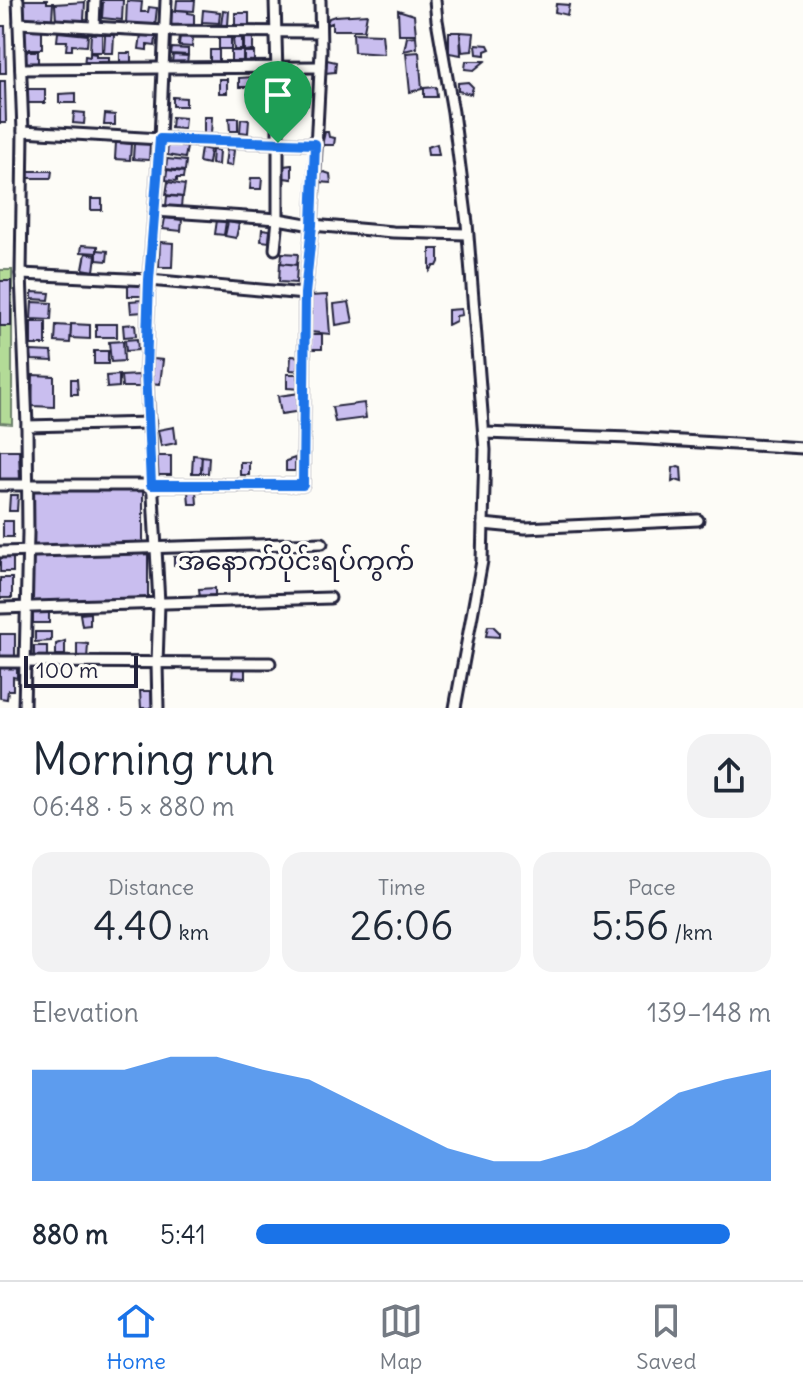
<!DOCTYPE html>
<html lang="en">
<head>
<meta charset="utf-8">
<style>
  :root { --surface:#fff; --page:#f2f2f3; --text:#1f2937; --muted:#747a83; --line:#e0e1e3; --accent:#1a73e8 }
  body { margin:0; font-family:Delius,"Noto Sans Myanmar",sans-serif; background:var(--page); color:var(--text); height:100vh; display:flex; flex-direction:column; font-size:30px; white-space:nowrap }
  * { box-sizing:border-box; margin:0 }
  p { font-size:26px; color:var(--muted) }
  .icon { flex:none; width:44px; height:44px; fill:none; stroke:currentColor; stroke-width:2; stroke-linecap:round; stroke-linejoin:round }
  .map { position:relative; height:708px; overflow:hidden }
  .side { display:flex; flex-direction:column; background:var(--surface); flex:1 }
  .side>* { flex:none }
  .scale { position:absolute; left:24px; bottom:20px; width:114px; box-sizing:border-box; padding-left:8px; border:4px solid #22223b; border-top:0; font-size:22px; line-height:28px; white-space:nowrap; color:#22223b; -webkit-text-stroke:6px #fdfcf7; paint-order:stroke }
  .pin { position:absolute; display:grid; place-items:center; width:68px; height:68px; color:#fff; margin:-82px -34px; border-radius:50% 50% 50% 0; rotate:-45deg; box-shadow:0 0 8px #0007 }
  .pin .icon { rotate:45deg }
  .round { display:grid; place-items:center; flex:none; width:84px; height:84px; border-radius:24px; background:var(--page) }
  .head { display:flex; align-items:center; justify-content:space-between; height:136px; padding:0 32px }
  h1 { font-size:44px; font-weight:600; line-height:60px }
  .figures { display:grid; grid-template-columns:repeat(3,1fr); gap:12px; height:136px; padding:8px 32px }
  .figures div { display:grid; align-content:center; border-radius:20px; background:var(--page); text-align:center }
  .figures b { font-size:40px; font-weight:600 }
  .figures small { font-size:22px; font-weight:400 }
  .figures p { font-size:22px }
  .chart { height:224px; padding:16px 32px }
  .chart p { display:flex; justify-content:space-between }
  .chart svg { width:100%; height:144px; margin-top:8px; fill:var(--accent); opacity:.7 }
  ul { padding:0 32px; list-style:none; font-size:26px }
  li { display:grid; grid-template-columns:128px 96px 1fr; align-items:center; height:60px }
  li i { height:20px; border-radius:10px; background:var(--accent) }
  .menu { display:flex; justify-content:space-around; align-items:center; height:112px; border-top:2px solid var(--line); background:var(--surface); font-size:22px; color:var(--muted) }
  .menu a { display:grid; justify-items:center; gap:4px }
  .menu .active { color:var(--accent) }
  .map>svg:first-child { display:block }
  .green { fill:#b3db97; stroke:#6a7e69; stroke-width:2 }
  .building { fill:#c9beef; stroke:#22223b; stroke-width:2 }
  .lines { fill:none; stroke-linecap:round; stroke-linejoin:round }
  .minor-casing { stroke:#22223b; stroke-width:15 }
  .minor { stroke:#fdfcf7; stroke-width:9 }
  .route-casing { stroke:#fff; stroke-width:16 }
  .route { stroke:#1a73e8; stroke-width:10 }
  .labels { text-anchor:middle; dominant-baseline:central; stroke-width:7; stroke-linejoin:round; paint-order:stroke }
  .quarter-label { font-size:26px; fill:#22223b; stroke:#fdfcf7 }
</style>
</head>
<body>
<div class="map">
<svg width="803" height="708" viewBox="0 0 803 708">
  <rect width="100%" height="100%" fill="#fdfcf7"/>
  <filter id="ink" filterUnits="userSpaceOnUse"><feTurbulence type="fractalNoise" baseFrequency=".0125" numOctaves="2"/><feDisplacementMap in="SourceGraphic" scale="16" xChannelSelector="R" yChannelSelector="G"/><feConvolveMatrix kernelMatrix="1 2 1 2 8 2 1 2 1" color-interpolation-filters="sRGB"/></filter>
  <g filter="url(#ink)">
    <polygon class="green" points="0,270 12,270 12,424 0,423"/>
    <g class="building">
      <polygon points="22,0 47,0 47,3 53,3 52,19 21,18"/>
      <polygon points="100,0 123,0 122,20 102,18 103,3 100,3"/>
      <polygon points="177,0 195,0 194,11 176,10"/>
      <polygon points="127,1 142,2 141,12 148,12 149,7 157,8 155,26 126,24"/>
      <polygon points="85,2 84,20 56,21 55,4"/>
      <polygon points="556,4 569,5 567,15 555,12"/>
      <polygon points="176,10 188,11 188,13 194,14 194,27 170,25 171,11 176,12"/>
      <polygon points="203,10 220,12 219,23 202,22"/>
      <polygon points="223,10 229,11 228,25 221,25"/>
      <polygon points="398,10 414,15 416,34 399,34"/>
      <rect x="235" y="13" width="14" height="14"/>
      <polygon points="367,14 364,30 332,30 332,23 326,25 329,18 335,16"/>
      <polygon points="0,26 5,26 6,73 0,73"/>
      <rect x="22" y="26" width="20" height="23"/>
      <polygon points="58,32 88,35 87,46 72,45 72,50 66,50 67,41 57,41"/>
      <polygon points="449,32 460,32 461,55 449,53"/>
      <polygon points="460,32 474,33 472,51 462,52"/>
      <polygon points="91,33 102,34 102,52 90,52"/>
      <polygon points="353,33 382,34 384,54 354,52"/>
      <polygon points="141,34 156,37 155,46 147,45 147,50 139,49"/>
      <polygon points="105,35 114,35 113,53 104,53"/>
      <polygon points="179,36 191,37 190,46 178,45"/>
      <polygon points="180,36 193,37 192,47 179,46"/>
      <polygon points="416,36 417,48 404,51 407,37"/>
      <polygon points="244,37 253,37 253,50 244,51"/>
      <rect x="219" y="38" width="12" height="11"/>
      <polygon points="233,38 242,38 242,50 234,50"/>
      <polygon points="476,44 488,45 490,49 485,51 485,55 477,54"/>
      <polygon points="172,48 188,49 188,55 171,54"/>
      <rect x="210" y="50" width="9" height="14"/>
      <rect x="26" y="51" width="12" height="15"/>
      <rect x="231" y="51" width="12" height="15"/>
      <rect x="244" y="52" width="10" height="14"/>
      <polygon points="419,52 422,89 410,92 406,53"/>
      <polygon points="90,53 96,54 96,57 109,57 109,66 84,66 85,56 90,57"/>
      <rect x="120" y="53" width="11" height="10"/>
      <polygon points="173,55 188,56 187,63 172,62"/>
      <polygon points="327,60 336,62 335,72 325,73"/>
      <polygon points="466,61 485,61 474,70 465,69"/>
      <polygon points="253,77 253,87 239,87 239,78"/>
      <rect x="219" y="79" width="8" height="14"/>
      <polygon points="0,81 5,81 6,123 0,123"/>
      <rect x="255" y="81" width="13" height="8"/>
      <polygon points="468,82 473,87 471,94 458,91 458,83"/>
      <polygon points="436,87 437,97 424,97 424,88"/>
      <rect x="27" y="89" width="18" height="14"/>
      <polygon points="290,89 296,90 293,103 291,102 291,107 282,107 284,102 287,101"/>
      <polygon points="302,90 309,92 308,105 297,103 297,91"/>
      <rect x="255" y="91" width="13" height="8"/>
      <polygon points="76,93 76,103 59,103 59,94"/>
      <polygon points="173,97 186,98 186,106 173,106"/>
      <polygon points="74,112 85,113 84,124 73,123"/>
      <polygon points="105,114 115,115 115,125 104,125"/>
      <polygon points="172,117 185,118 184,129 171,128"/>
      <polygon points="204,117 212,117 211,134 204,134"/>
      <polygon points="229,118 238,118 238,131 230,131"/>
      <polygon points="241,119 249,120 248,133 240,132"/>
      <polygon points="325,132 328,132 329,137 335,138 334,145 322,145"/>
      <polygon points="116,142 131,144 130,160 115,159"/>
      <polygon points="134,143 150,144 149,160 133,159"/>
      <polygon points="168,144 187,147 185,158 167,155"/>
      <polygon points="437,144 439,155 428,155 427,147"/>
      <polygon points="201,148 210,150 208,164 199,162"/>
      <polygon points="227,149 234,150 232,166 225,165"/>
      <polygon points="212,150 219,151 218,165 211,164"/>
      <polygon points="167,159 186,161 185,171 166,169"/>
      <polygon points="292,165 292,179 284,178 284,166"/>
      <polygon points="167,170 184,172 183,178 177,178 177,181 166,180"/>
      <polygon points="28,171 52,171 51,178 27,178"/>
      <polygon points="324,172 330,174 331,183 319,182 320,174"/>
      <polygon points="251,178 262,178 261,189 250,189"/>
      <polygon points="168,182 185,185 183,197 166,195"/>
      <polygon points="167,196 182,197 181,207 166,206"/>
      <rect x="91" y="199" width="11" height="11"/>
      <polygon points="165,218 182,220 181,231 163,229"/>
      <polygon points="217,220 226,222 224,235 215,234"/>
      <polygon points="228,222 239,224 236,238 225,236"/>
      <polygon points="262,229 270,230 269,242 261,241"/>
      <polygon points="160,242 173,243 172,267 159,267"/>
      <polygon points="82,245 98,246 98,253 81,252"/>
      <polygon points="430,249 439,249 439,262 437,266 434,266 430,271"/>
      <polygon points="97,250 108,251 107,261 97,260"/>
      <polygon points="86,253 96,255 94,271 83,269"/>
      <polygon points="282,253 298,254 297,265 281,264"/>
      <polygon points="280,263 297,265 296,283 279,282"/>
      <rect x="0" y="281" width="11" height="45"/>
      <rect x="128" y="283" width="14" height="13"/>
      <polygon points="32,292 50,293 49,300 32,299"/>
      <polygon points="327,295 330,334 310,332 309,296"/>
      <polygon points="142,300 143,312 131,313 130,301"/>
      <polygon points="32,302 52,303 51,320 31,319"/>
      <polygon points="349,302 353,322 336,325 334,304"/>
      <polygon points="461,309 462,315 456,316 456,321 448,325 448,310"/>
      <rect x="31" y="322" width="15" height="23"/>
      <polygon points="71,324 90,325 90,339 70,338"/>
      <rect x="96" y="324" width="21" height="13"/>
      <polygon points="135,324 136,336 124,337 123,325"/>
      <polygon points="56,325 71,326 70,343 55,342"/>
      <rect x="311" y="335" width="11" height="14"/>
      <polygon points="137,339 138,350 126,351 125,340"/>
      <polygon points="123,341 124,361 111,362 109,342"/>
      <polygon points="31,351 52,352 53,361 32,360"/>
      <rect x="94" y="351" width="14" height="13"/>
      <polygon points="291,356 303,357 302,371 290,370"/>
      <polygon points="153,359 163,360 160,384 150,383"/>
      <polygon points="287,374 303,374 303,389 287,388"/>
      <polygon points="33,375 54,376 54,407 32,406"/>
      <polygon points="119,375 119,387 107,388 106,376"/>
      <polygon points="139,375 140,387 122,387 121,376"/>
      <polygon points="71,379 77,379 78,394 71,394"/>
      <polygon points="300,393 302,411 281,414 278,396"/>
      <polygon points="364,403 366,418 335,422 332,407"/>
      <polygon points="174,427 176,443 161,446 158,430"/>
      <polygon points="0,450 19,450 20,480 0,480"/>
      <polygon points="193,455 202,456 201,473 192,473"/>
      <rect x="153" y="456" width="18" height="19"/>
      <polygon points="202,456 209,457 208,473 201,473"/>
      <polygon points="295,458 295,471 286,471 286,461"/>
      <rect x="240" y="462" width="9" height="13"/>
      <polygon points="678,466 681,467 682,482 676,480 672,482 673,468"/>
      <rect x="29" y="488" width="114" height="59"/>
      <polygon points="188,491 196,491 197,504 189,504"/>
      <polygon points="10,495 18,495 17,511 9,511"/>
      <rect x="3" y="521" width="10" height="16"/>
      <polygon points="148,551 148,601 28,603 29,554"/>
      <rect x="0" y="555" width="13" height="17"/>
      <polygon points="195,556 195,563 174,565 174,557"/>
      <rect x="0" y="578" width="12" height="20"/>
      <polygon points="215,588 215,596 200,597 199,589"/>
      <rect x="33" y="609" width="16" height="14"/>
      <polygon points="90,613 90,625 82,626 80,614"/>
      <polygon points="488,626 493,626 499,632 499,637 486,636"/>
      <polygon points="35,632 51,632 51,641 35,642"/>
      <rect x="0" y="634" width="15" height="25"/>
      <polygon points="65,641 65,655 56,655 56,644"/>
      <polygon points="77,643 88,644 87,659 77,658"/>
      <rect x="34" y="646" width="13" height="10"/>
      <polygon points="0,665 17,666 17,678 13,677 13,690 8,690 7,699 0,698"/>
      <polygon points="233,668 245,668 245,678 232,677"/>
      <polygon points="140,691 151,691 152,708 141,708"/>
    </g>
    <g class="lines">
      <defs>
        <g id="minor">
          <polyline points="18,0 23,131 21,274 27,426 28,533 24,708"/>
          <polyline points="275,0 278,111 278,219 275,249"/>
          <polyline points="435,0 437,20 453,112 467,223 485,450 482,561 455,708"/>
          <polyline points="19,23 165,31 320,32"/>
          <polyline points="94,27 95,0"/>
          <polyline points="21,69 320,67"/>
          <polyline points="23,131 160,139 315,144"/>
          <polyline points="155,211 278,219 312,225 393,232 467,234"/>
          <polyline points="21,274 149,280 305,294"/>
          <polyline points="27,426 150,423"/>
          <polyline points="484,433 630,438 803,448"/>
          <polyline points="0,485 303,485 305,294 312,225 321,51 320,0"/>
          <polyline points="483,524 525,528 698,520"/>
          <polyline points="0,552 322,543"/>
          <polyline points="0,608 330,598"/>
          <polyline points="0,662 270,663"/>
          <polyline points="158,708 157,664 159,603 146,369 149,280 160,139 166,0"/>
        </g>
      </defs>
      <use href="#minor" class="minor-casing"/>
      <use href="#minor" class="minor"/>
    </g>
  </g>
  <g class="lines" filter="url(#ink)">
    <defs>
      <polygon id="route" points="160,139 315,144 312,225 305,294 303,485 151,485 146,369 149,280"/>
    </defs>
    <use href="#route" class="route-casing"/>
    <use href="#route" class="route"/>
  </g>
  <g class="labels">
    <g class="quarter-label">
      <text x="296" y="560">အနောက်ပိုင်းရပ်ကွက်</text>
    </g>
  </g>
</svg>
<div class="scale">100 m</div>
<div class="pin" style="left:278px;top:143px;background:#1e9e55"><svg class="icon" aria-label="arrive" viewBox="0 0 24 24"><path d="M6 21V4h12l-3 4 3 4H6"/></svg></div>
</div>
<section class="side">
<div class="head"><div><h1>Morning run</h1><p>06:48 · 5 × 880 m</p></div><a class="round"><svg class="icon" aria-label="share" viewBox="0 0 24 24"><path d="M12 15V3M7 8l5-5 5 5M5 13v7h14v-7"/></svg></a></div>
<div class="figures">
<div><p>Distance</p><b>4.40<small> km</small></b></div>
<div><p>Time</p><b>26:06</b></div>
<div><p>Pace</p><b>5:56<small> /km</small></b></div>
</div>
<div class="chart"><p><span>Elevation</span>139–148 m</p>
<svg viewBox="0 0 160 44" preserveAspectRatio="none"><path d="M0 44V10L10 10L20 10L30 6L40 6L50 10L60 13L70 20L80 27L90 34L100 38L110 38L120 34L130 27L140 17L150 13L160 10V44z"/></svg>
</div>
<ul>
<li><b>880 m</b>5:41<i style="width:92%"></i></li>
</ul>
</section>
<nav class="menu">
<a class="active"><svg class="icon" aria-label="home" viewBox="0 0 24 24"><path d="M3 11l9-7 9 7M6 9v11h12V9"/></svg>Home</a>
<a><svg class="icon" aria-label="map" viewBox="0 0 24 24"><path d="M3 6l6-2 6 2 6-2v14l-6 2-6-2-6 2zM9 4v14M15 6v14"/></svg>Map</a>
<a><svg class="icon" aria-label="saved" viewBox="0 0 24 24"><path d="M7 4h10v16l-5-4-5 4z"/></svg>Saved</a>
</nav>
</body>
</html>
